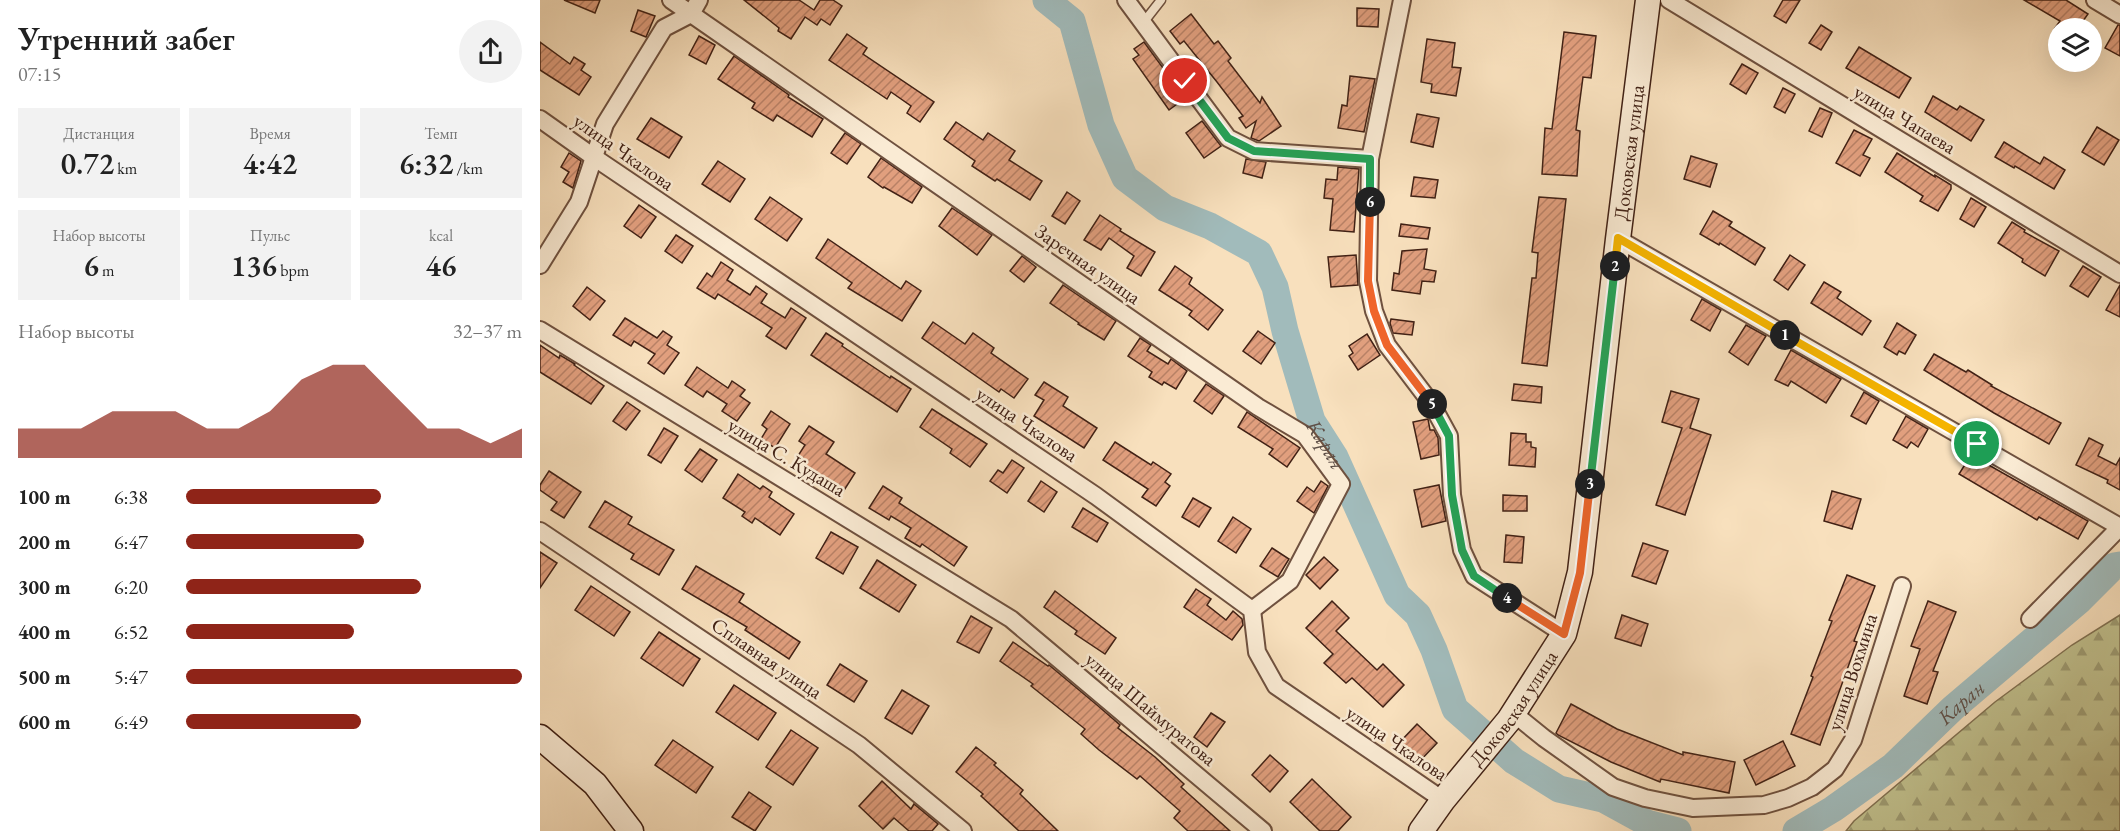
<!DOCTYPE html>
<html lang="ru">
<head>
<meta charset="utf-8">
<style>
  :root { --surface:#fff; --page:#f2f2f2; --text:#222; --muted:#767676; --accent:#8f2418 }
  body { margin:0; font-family:"EB Garamond",serif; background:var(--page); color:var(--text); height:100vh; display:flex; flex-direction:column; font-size:22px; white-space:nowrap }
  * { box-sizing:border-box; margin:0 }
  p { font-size:20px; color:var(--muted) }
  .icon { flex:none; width:33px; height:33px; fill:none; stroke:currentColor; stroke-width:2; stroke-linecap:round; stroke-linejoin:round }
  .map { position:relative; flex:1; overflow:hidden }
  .panel { display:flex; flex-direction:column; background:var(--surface); width:540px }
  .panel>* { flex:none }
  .tools { position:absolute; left:1508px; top:18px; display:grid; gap:12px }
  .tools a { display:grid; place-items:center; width:54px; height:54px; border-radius:50%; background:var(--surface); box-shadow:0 6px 24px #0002; font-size:30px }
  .pin { position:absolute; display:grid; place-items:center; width:51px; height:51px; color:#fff; margin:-26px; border:3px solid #fff; border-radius:50%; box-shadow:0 2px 6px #0007 }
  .km { position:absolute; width:30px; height:30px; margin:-15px; border-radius:50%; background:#222; color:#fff; font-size:16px; line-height:30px; text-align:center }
  .round { display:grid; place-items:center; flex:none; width:63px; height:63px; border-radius:32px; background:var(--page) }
  .headline { display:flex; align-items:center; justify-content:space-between; height:102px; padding:0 18px }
  h1 { font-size:33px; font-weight:600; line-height:45px }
  .metrics { display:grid; grid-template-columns:repeat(3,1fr); gap:9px; height:102px; padding:6px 18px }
  .metrics div { display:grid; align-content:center; border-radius:0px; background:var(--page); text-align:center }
  .metrics b { font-size:30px; font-weight:600 }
  .metrics small { font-size:16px; font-weight:400 }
  .metrics p { font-size:16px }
  .chart { height:168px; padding:12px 18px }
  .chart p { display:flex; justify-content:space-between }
  .chart svg { width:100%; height:108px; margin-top:6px; fill:var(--accent); opacity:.7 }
  ul { padding:0 18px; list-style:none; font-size:20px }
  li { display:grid; grid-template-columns:96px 72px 1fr; align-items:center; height:45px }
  li i { height:15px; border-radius:8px; background:var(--accent) }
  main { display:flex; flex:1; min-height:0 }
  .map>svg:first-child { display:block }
  .forest { fill:url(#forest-firs); stroke:#817152; stroke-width:1.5 }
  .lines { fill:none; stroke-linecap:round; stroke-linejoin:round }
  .river { stroke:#a1bbbb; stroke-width:27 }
  .building { fill:url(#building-hatch); stroke:#412115; stroke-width:1.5 }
  .lane-casing { stroke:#6f513f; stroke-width:11 }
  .street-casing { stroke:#6f513f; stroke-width:20 }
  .secondary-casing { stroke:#412115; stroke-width:27 }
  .lane { stroke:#faebd4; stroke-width:8 }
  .street { stroke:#faebd4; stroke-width:16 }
  .secondary { stroke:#faebd4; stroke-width:24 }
  .split-1-casing { stroke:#fff; stroke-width:12 }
  .split-2-casing { stroke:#fff; stroke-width:12 }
  .split-3-casing { stroke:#fff; stroke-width:12 }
  .split-4-casing { stroke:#fff; stroke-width:12 }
  .split-5-casing { stroke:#fff; stroke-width:12 }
  .split-6-casing { stroke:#fff; stroke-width:12 }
  .split-7-casing { stroke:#fff; stroke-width:12 }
  .split-1 { stroke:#f5b400; stroke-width:8 }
  .split-2 { stroke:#f5b400; stroke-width:8 }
  .split-3 { stroke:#22a559; stroke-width:8 }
  .split-4 { stroke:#f0652b; stroke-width:8 }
  .split-5 { stroke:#22a559; stroke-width:8 }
  .split-6 { stroke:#f0652b; stroke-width:8 }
  .split-7 { stroke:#22a559; stroke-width:8 }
  .labels { text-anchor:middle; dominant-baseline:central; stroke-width:5; stroke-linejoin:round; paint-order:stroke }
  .street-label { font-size:20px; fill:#412115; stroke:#faebd4 }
  .water-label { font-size:21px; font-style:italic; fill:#5e4f47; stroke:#faebd4 }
</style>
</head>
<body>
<main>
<section class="panel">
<div class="headline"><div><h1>Утренний забег</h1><p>07:15</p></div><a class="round"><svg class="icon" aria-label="share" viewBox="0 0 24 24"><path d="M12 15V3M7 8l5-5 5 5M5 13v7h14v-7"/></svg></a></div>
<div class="metrics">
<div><p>Дистанция</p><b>0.72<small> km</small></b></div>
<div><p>Время</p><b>4:42</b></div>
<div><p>Темп</p><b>6:32<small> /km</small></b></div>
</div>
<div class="metrics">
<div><p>Набор высоты</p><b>6<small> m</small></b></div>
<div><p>Пульс</p><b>136<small> bpm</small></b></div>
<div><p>kcal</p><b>46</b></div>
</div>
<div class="chart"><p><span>Набор высоты</span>32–37 m</p>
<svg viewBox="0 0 160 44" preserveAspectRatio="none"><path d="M0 44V32L10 32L20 32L30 25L40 25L50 25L60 32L70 32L80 25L90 12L100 6L110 6L120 19L130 32L140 32L150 38L160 32V44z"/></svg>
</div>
<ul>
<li><b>100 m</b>6:38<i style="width:58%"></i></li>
<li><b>200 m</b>6:47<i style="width:53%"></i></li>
<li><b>300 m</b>6:20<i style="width:70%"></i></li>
<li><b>400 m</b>6:52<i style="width:50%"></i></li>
<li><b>500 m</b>5:47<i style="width:100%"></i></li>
<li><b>600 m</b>6:49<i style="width:52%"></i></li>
</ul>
</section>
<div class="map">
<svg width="1580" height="831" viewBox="0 0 1580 831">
  <defs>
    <pattern id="forest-firs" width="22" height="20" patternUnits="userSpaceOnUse" patternTransform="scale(1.5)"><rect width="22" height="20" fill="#c1c18e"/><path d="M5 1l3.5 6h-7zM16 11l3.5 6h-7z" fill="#9e9c73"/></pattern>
    <pattern id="building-hatch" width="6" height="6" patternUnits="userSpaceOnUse" patternTransform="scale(1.5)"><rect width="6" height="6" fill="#e19f7e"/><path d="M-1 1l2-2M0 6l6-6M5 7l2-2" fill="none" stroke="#b88166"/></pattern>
  </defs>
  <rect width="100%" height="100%" fill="#f8e0bd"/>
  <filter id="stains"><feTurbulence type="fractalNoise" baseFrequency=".00333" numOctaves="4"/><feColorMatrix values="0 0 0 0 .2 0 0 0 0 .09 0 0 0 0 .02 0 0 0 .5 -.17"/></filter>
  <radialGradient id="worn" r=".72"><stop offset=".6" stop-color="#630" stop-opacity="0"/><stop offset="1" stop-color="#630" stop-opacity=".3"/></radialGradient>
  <polygon class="forest" points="1580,615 1580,831 1306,831 1314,821 1455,702 1532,645"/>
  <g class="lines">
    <g class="river">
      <path id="s1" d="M506 0 532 21 561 125 585 178 625 208 670 226 719 253 735 287 745 331 772 421 795 457 857 595 878 615 894 650 915 709 974 761 1019 789 1063 799 1107 823 1138 831"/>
      <path id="s2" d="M1256 831 1293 809 1353 766 1413 708 1539 601 1574 566 1580 565"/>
    </g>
  </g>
  <g class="building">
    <polygon points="24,0 60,0 55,13"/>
    <polygon points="204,0 259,0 274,10 280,0 293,0 302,6 290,25 281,19 277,25 265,17 251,39 238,31 239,28"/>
    <polygon points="1243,0 1260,0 1246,23 1234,16"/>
    <polygon points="1484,0 1526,0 1548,14 1538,28 1515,28 1520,21"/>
    <polygon points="817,8 839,9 838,27 817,26"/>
    <polygon points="98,10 115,16 106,37 91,31"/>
    <polygon points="651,14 674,44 678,41 691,58 688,61 720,103 722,97 741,126 719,141 711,138 716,121 706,128 699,118 703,116 677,82 644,41 640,44 630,31"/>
    <polygon points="1281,25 1292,32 1281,50 1269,43"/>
    <polygon points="1578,25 1580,25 1580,56 1565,48"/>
    <polygon points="1024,32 1056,36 1051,78 1043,77 1036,130 1040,131 1037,176 1002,174 1005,128 1012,129"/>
    <polygon points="307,34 327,48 323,54 394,102 380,122 367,113 371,106 351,92 347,99 289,60"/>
    <polygon points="159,36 175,45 166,64 149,55"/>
    <polygon points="887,39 915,43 912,67 921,68 916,96 891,92 892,84 881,82"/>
    <polygon points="0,42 30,64 34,57 45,64 41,70 51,77 39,95 0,70"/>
    <polygon points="604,42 645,98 629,110 593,59 599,55 594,49"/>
    <polygon points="1319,47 1371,78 1359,98 1306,68"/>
    <polygon points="194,56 249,95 248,97 283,119 272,137 237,115 233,121 212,108 215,103 178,79"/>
    <polygon points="1202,64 1218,73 1206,94 1190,84"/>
    <polygon points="810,76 835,79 824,132 798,128 802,105 807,106"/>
    <polygon points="1243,88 1255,94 1245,113 1234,107"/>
    <polygon points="1393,96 1417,110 1420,106 1444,120 1431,141 1385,112"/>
    <polygon points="1280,108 1292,113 1282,137 1269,131"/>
    <polygon points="877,114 899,118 893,147 871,142"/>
    <polygon points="111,118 142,137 129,158 97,139"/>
    <polygon points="662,121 681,146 664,158 646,133"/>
    <polygon points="416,122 443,140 448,133 475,151 469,160 502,181 490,200 457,179 455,181 432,166 435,161 404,139"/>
    <polygon points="1557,127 1579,140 1564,165 1542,152"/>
    <polygon points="1314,130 1332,139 1323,155 1330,158 1320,176 1296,163"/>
    <polygon points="305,133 321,144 307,164 291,153"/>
    <polygon points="1464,142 1500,164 1504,157 1525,170 1514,189 1475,166 1474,168 1455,157"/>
    <polygon points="29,153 41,161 33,188 23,182 29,172 21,167"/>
    <polygon points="1357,153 1395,177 1395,175 1411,185 1411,189 1398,211 1380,201 1383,196 1345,172"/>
    <polygon points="1151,156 1177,164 1170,187 1144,179"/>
    <polygon points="341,158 382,187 372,203 344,187 343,188 328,177"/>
    <polygon points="706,159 726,162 722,178 703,173"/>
    <polygon points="178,161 205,179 190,202 162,184"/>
    <polygon points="798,167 819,169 814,232 790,230 793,199 784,198 786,179 797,180"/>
    <polygon points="874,177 898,180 895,198 871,196"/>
    <polygon points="527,192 540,201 525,224 512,216"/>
    <polygon points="230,197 262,219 247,241 215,219"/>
    <polygon points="999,197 1026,199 1007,366 982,363 992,278 996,278 998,253 992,252"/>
    <polygon points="1431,198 1446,207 1434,227 1420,219"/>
    <polygon points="99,205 116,217 101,238 84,226"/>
    <polygon points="412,208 452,235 437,255 399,226"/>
    <polygon points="1173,211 1192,222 1189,226 1225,248 1215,265 1180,243 1179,245 1160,234"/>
    <polygon points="560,215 581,229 580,231 615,252 601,276 587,268 594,256 569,238 561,250 544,240"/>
    <polygon points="1472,222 1485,230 1484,232 1519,251 1505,276 1482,262 1483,259 1458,243"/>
    <polygon points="861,224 890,228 888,239 859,236"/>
    <polygon points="136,235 153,246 142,263 125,251"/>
    <polygon points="288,239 361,289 366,281 381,291 362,321 308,288 312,283 276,258"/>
    <polygon points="887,249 884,269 896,271 894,282 882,281 880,294 852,290 854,273 859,274 862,251"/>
    <polygon points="816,255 818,285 791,287 788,257"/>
    <polygon points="1250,255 1265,265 1248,290 1234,280"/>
    <polygon points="482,256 496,267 484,282 470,271"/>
    <polygon points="181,262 193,270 187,280 210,295 216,286 227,294 221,303 245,318 251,308 266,318 246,349 226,336 232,328 178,294 175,299 157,288 167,273 172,277"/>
    <polygon points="635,266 652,278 649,284 683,310 668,330 649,315 652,311 619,290"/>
    <polygon points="1543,266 1561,277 1548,297 1530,286"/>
    <polygon points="1284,282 1301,292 1297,298 1331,321 1322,335 1271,303"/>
    <polygon points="523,285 576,321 564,340 538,324 539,323 510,303"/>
    <polygon points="1580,285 1580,317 1566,310"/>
    <polygon points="47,287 65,301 50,320 33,306"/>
    <polygon points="1162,299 1181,310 1170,331 1151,320"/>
    <polygon points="85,318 117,338 123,331 132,337 127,345 139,353 124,374 108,363 115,354 94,341 91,346 73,335"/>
    <polygon points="851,319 874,322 872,335 853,333 850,323"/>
    <polygon points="393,322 425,344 433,333 454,348 451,353 488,379 474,398 461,389 459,392 382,338"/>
    <polygon points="1357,323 1376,335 1365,354 1359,351 1357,355 1344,347"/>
    <polygon points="1206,325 1226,336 1208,365 1189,352"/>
    <polygon points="718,331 735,343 721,364 703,351"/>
    <polygon points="286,333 303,344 302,346 350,378 351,376 371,389 357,412 271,355"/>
    <polygon points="827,334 840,355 818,370 809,356 813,353 809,346"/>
    <polygon points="600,338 611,345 607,351 628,364 631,359 647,371 636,389 624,382 622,385 609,377 612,372 588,356"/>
    <polygon points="0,345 19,358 20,355 35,364 34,365 64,386 51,404 0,372"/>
    <polygon points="1251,350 1301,379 1286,403 1251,381 1248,386 1235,380"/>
    <polygon points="1394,354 1426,372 1428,370 1452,385 1451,386 1521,423 1509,444 1454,413 1384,370"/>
    <polygon points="157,367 188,388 192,381 205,390 200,396 210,403 197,421 182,411 187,404 167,391 163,397 145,385"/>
    <polygon points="504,382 528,397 523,406 557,428 544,448 494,416 504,400 495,395"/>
    <polygon points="666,384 684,396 672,414 654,401"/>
    <polygon points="974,384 1002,387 1001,403 972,400"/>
    <polygon points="1131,391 1159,399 1150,428 1171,435 1145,515 1116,505 1142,428 1122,422"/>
    <polygon points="1324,392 1339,401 1326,424 1311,416"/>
    <polygon points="87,402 100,411 86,430 73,421"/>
    <polygon points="392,409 447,444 430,467 410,453 412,449 380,427"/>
    <polygon points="231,411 250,424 235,448 221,439 227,429 222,425"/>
    <polygon points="707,412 760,448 747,467 729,454 733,449 698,427"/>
    <polygon points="1366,416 1388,429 1378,447 1371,442 1367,448 1353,440"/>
    <polygon points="888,419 890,430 894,430 898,438 899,455 881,459 873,422"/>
    <polygon points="269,426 294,442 286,454 315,473 303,492 256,459 265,445 259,441"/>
    <polygon points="124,428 138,436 121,463 108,455"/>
    <polygon points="971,433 986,434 986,442 991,442 991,447 996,448 995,467 969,465"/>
    <polygon points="1549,438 1563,445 1558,456 1576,465 1580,458 1580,490 1567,483 1568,480 1536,465"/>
    <polygon points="575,442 611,465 613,462 631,474 625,482 630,486 616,506 602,497 608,489 563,460"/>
    <polygon points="160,449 177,460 162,482 145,470"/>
    <polygon points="1431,455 1548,521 1538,539 1499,517 1497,520 1419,474"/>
    <polygon points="472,460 484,468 467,493 450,481 458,470 463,473"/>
    <polygon points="9,471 41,492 24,518 11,510 17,502 0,490 0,485"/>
    <polygon points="198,474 220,489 223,486 232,492 229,497 254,514 240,535 215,518 212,523 202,516 205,512 183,498"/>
    <polygon points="501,481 517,492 504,512 488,501"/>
    <polygon points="781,481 788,486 774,513 757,501 767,487 774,492"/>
    <polygon points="899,485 906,521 882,527 874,490"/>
    <polygon points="343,486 362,498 359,503 427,547 414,566 382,544 380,547 365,538 371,528 351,516 349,520 329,508"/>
    <polygon points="1292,491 1321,499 1312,529 1284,521"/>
    <polygon points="963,495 987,496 987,511 963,511"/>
    <polygon points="653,498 671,508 659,527 642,517"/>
    <polygon points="65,501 92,517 88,524 134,550 119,575 91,559 94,554 49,527"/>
    <polygon points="543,508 568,523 557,542 532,527"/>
    <polygon points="693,517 711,529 696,553 678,541"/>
    <polygon points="291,532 318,547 303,574 276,558"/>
    <polygon points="966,535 984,537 982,563 964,562"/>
    <polygon points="1103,543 1128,551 1116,584 1092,576"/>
    <polygon points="732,548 749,559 738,577 720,566"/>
    <polygon points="0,552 17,563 0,588"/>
    <polygon points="784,557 798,570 780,589 766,575"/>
    <polygon points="337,560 376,585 359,612 320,588"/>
    <polygon points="156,566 204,594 199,602 260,642 249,659 205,630 207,627 142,589"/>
    <polygon points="1307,575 1335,586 1314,641 1317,642 1280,745 1251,734 1273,677 1271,676 1292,621 1289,620"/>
    <polygon points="51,586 90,612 74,636 35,610"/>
    <polygon points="656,589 671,599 667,605 686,620 693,611 702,619 703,625 692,640 644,607"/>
    <polygon points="515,591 576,638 565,654 535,634 537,631 504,607"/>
    <polygon points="792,601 809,618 796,631 837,670 843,664 864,685 843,707 812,678 806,683 784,663 793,654 766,628"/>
    <polygon points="1388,601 1416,612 1393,671 1398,672 1387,704 1364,696 1380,649 1371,646"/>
    <polygon points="1082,615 1108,624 1101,646 1075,638"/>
    <polygon points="431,616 452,628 439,653 417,642"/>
    <polygon points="119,632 160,659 143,686 101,658"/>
    <polygon points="473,642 508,666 509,665 557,705 580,725 578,728 615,757 644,784 641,787 690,831 648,831 634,818 640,811 600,776 597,779 559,750 541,734 545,729 491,686 493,684 460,661"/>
    <polygon points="300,664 327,681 314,702 287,685"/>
    <polygon points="194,685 236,713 218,740 176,712"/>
    <polygon points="362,690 389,706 372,734 345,718"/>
    <polygon points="1031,704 1077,729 1143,755 1143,752 1195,762 1189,793 1121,779 1120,782 1071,762 1018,735 1016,733"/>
    <polygon points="671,713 685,722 667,747 654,737"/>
    <polygon points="877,724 897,743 878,763 858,744"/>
    <polygon points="251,730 278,748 253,785 226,767"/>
    <polygon points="133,740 173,767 156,793 115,765"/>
    <polygon points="1243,741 1255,766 1216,785 1204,760"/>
    <polygon points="436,747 456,763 454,765 483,790 480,794 518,831 479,831 441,796 443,794 416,772"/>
    <polygon points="730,755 748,771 730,792 712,775"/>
    <polygon points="772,779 811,817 798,831 780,831 750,802"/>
    <polygon points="342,781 371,809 374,804 398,824 392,831 369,831 354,818 343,829 319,806"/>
    <polygon points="209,792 231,807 215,831 192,817"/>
  </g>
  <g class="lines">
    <defs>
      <polyline id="lane" points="603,23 621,0"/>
      <g id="street">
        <polyline points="131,0 718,407 765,435 801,484 750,581 712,610"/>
        <polyline points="586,0 688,138 714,151 830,159"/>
        <polyline points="862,0 830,159 828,281 834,311 847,345 891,403 909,436 912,495 922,550 934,576 1024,634"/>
        <polyline points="1129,0 1580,274"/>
        <polyline points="1555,0 1580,15"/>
        <polyline points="0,119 55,158 556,496 712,610 717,652 736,686 903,800"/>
        <polyline points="1078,239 1580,527"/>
        <polyline points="0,265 39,202 65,124 124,28 151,14 159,0"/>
        <polyline points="0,330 471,619 723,831"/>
        <polyline points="0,531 319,745 423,831"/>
        <polyline points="1490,619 1580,527"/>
        <polyline points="973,713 1004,738 1073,787 1105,798 1153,808 1224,805 1248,798 1272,787 1295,769 1313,740 1362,586"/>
      </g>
      <g id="secondary">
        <polyline points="0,737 55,784 91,831"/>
        <path id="s3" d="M881 831 903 800 969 720 1024 634 1040 572 1078 239 1108 0"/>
      </g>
    </defs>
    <use href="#lane" class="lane-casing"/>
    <use href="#street" class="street-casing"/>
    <use href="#secondary" class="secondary-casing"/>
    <use href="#lane" class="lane"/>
    <use href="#street" class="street"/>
    <use href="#secondary" class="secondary"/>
  </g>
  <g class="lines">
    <defs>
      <polyline id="split-1" points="1245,335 1437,444"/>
      <polyline id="split-2" points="1075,266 1078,238 1245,335"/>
      <polyline id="split-3" points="1050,484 1075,266"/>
      <polyline id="split-4" points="967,598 1024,634 1040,573 1050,484"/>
      <polyline id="split-5" points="892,404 909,436 912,495 922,550 934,576 967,598"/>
      <polyline id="split-6" points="830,202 828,281 834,311 847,345 892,404"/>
      <polyline id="split-7" points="645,81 688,138 714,151 830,159 830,202"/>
    </defs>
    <use href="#split-1" class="split-1-casing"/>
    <use href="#split-2" class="split-2-casing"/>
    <use href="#split-3" class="split-3-casing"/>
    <use href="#split-4" class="split-4-casing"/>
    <use href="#split-5" class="split-5-casing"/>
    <use href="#split-6" class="split-6-casing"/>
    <use href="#split-7" class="split-7-casing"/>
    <use href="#split-1" class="split-1"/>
    <use href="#split-2" class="split-2"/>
    <use href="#split-3" class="split-3"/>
    <use href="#split-4" class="split-4"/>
    <use href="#split-5" class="split-5"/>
    <use href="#split-6" class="split-6"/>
    <use href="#split-7" class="split-7"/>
  </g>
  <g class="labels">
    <g class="street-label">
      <text transform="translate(1365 119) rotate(31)">улица Чапаева</text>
      <text transform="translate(84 152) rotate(35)">улица Чкалова</text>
      <text stroke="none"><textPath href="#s3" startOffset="730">Доковская улица</textPath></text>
      <text transform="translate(548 264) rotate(35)">Заречная улица</text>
      <text transform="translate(487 424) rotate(34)">улица Чкалова</text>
      <text transform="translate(247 457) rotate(31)">улица С. Кудаша</text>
      <text transform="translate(227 658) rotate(34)">Сплавная улица</text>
      <text transform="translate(1312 672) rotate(-72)">улица Вохмина</text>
      <text stroke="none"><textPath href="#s3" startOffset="154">Доковская улица</textPath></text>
      <text transform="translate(611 709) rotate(40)">улица Шаймуратова</text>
      <text transform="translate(857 743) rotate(34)">улица Чкалова</text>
    </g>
    <g class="water-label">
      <text stroke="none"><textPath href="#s1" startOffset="558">Каран</textPath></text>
      <text stroke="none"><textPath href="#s2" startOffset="210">Каран</textPath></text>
    </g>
  </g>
  <rect width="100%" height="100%" filter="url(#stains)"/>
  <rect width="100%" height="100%" fill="url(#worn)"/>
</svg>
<div class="tools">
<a><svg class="icon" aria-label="layers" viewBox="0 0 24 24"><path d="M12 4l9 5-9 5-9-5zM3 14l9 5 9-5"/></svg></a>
</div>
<div class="pin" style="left:1437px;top:444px;background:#1e9e55"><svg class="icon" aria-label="arrive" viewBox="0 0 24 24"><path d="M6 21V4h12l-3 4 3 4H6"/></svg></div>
<div class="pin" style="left:645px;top:81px;background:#d93025"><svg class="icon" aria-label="check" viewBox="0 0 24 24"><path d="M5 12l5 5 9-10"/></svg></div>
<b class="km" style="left:1245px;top:335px">1</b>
<b class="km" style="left:1075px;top:266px">2</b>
<b class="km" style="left:1050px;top:484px">3</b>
<b class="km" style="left:967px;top:598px">4</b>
<b class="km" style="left:892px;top:404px">5</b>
<b class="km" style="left:830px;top:202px">6</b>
</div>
</main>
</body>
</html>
